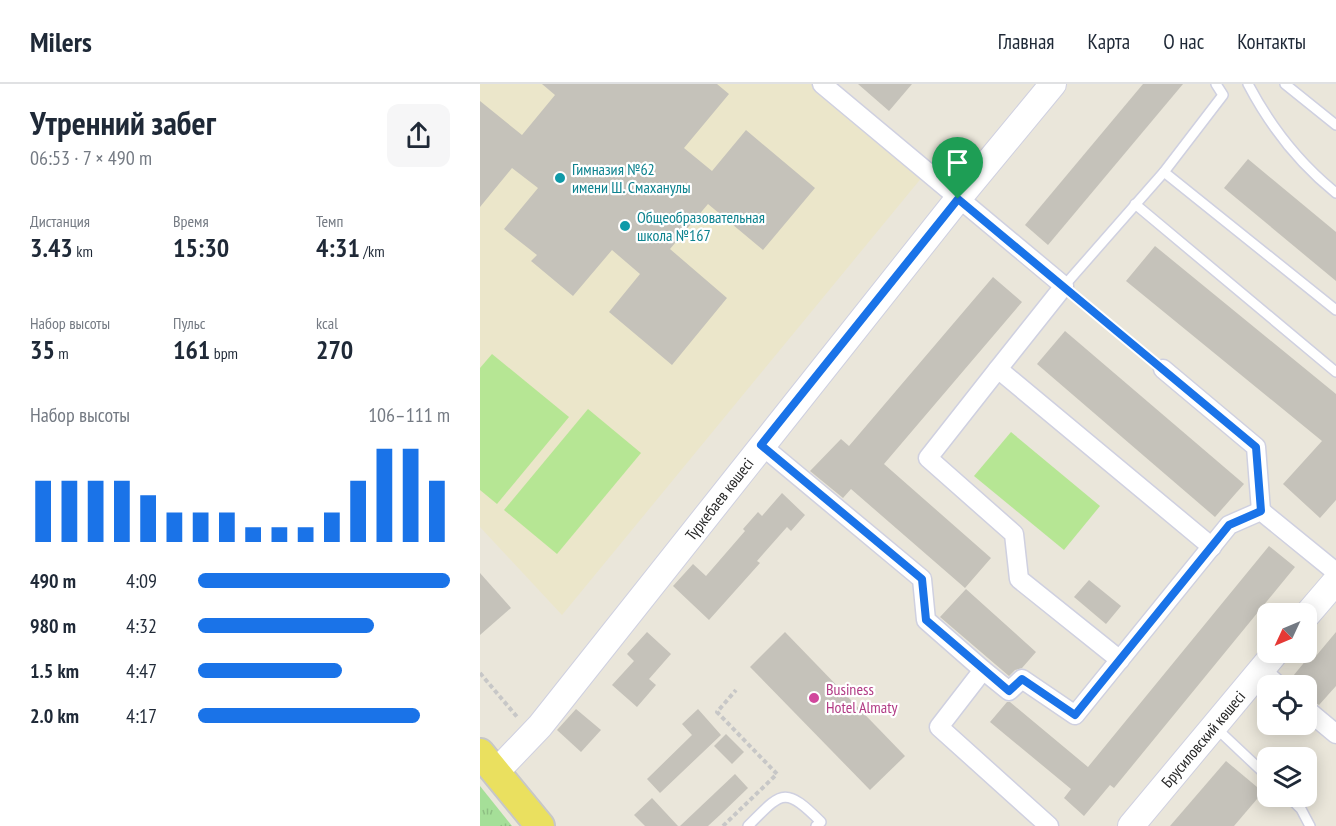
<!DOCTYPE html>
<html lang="ru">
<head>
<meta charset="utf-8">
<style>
  :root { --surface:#fff; --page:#f6f6f7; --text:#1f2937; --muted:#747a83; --line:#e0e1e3; --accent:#1a73e8 }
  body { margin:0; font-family:"PT Sans Narrow",sans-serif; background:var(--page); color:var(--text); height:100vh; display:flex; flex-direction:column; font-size:22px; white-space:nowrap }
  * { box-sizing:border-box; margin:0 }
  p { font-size:20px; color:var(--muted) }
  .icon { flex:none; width:33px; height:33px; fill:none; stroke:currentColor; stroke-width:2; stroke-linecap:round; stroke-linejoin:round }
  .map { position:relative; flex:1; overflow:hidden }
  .panel { display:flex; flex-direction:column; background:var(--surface); width:480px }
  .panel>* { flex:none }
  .needle { width:39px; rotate:226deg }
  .fabs { position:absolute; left:777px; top:519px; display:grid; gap:12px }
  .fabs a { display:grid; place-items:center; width:60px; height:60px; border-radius:12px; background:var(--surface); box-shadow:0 3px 15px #0003; font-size:30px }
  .pin { position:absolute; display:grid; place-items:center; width:51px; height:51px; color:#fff; margin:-62px -26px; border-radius:50% 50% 50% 0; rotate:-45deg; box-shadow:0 0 6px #0007 }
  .pin .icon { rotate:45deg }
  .round { display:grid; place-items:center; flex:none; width:63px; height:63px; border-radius:12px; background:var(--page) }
  .summary { display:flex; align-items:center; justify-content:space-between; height:102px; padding:0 30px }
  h1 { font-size:33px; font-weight:800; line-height:45px }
  .stats { display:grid; grid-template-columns:repeat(3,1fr); gap:9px; height:102px; padding:6px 30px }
  .stats div { display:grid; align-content:center }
  .stats b { font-size:26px; font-weight:800 }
  .stats small { font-size:16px; font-weight:400 }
  .stats p { font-size:16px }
  .chart { height:168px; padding:12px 30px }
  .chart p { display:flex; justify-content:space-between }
  .chart svg { width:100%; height:108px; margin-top:6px; stroke:var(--accent); stroke-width:6 }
  ul { padding:0 30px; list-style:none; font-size:20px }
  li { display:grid; grid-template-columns:96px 72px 1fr; align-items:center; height:45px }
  li i { height:15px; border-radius:8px; background:var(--accent) }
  header { display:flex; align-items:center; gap:36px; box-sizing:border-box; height:84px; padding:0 30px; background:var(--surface); border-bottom:2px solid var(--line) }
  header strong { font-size:28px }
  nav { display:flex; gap:33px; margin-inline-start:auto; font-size:21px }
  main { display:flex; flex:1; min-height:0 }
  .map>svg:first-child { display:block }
  .education { fill:#ebe6ca }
  .grass { fill:url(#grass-tufts) }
  .pitch { fill:#b6e694 }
  .building { fill:#c5c2ba }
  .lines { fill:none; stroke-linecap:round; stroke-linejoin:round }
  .lane-casing { stroke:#cfd0e0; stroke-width:12 }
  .street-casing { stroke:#cfd0e0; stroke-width:21 }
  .secondary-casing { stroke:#cfd0e0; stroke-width:28 }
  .primary-casing { stroke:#c7c7c7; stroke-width:32 }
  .path { stroke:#c7c7c7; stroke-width:4; stroke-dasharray:4.5 3; stroke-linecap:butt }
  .lane { stroke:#fff; stroke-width:9 }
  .street { stroke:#fff; stroke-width:18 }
  .secondary { stroke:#fff; stroke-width:26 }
  .primary { stroke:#eae05f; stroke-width:28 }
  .route-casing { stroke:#fff; stroke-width:12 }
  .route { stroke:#1a73e8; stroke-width:8 }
  .culture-dot { fill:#0f9aa8; stroke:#fff; stroke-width:2 }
  .hotel-dot { fill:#d1479c; stroke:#fff; stroke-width:2 }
  .labels { text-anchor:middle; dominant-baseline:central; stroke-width:4.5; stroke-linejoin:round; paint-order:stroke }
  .culture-label { font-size:16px; fill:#0d838f; stroke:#fff; text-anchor:start }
  .street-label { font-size:16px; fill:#282828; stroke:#fff }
  .hotel-label { font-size:16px; fill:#b23c85; stroke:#fff; text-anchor:start }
</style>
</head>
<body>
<header>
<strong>Milers</strong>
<nav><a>Главная</a><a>Карта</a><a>О нас</a><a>Контакты</a></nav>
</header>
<main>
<section class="panel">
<div class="summary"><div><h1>Утренний забег</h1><p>06:53 · 7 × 490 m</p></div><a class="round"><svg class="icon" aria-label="share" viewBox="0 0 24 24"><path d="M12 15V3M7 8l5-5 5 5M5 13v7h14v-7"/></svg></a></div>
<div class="stats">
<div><p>Дистанция</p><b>3.43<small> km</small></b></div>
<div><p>Время</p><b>15:30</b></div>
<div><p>Темп</p><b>4:31<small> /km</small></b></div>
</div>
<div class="stats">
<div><p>Набор высоты</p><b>35<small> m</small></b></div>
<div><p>Пульс</p><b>161<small> bpm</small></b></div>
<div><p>kcal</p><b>270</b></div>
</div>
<div class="chart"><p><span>Набор высоты</span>106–111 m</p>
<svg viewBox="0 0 160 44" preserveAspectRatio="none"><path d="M5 44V19M15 44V19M25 44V19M35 44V19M45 44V25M55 44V32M65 44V32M75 44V32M85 44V38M95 44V38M105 44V38M115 44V32M125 44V19M135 44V6M145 44V6M155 44V19"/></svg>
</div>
<ul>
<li><b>490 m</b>4:09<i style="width:100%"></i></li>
<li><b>980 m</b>4:32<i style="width:70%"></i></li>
<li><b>1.5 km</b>4:47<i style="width:57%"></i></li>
<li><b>2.0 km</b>4:17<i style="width:88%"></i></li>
</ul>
</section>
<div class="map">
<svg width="856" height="742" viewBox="0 0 856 742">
  <defs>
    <pattern id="grass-tufts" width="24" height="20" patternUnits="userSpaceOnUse" patternTransform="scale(1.5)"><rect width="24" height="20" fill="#a5df98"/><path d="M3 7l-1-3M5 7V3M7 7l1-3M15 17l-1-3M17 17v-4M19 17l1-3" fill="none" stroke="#8ebf83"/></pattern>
  </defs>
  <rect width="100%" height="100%" fill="#eae6da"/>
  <polygon class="education" points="0,0 332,0 443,92 82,531 0,443"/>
  <polygon class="grass" points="0,702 32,742 0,742"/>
  <g class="pitch">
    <polygon points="12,270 89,333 17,420 0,406 0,284"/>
    <polygon points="108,325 161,369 77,470 24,426"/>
    <polygon points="531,348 620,422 584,466 494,392"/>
  </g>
  <g class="building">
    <polygon points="62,0 237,0 249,10 204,64 232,87 266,46 335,104 283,166 228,120 190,165 247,214 192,281 129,228 160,190 132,166 93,212 51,177 57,171 24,145 58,104 32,84 0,123 0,17 42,51 75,11"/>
    <polygon points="378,0 432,0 409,27"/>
    <polygon points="663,0 703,0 568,161 545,141"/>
    <polygon points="768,75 856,148 856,197 744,104"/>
    <polygon points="675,162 856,310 856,416 840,434 803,400 842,357 646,197"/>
    <polygon points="513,193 542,218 404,380 511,474 485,504 371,405 363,414 330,387 361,355 369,362"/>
    <polygon points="585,247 764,400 735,433 557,280"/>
    <polygon points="302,409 325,431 311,447 307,443 277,477 280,479 229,536 193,502 213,480 226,492 265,447 263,445 278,428 282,432"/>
    <polygon points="789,462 815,483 634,704 630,701 604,732 584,714 591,705 510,638 527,618 530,618 608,683"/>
    <polygon points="0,489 31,524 0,551"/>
    <polygon points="609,496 641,522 626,540 594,513"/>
    <polygon points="486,505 556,568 542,584 535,586 529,592 460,533"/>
    <polygon points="167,548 191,570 169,595 176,601 157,623 132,601 154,577 147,570"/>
    <polygon points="305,548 425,672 390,706 270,583"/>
    <polygon points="856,548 856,602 839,621 826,613 826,602 810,602 809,597 827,575 831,578"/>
    <polygon points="96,625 121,646 101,668 77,646"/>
    <polygon points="218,625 241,651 180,709 167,695 212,651 202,640"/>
    <polygon points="246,650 264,668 252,680 234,662"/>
    <polygon points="746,677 783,708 754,742 690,742"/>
    <polygon points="255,690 268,704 241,730 228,742 200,742"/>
    <polygon points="172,714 198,742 165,742 154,731"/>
  </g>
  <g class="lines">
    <defs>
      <g id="lane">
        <path d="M768 0C790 42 820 80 856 109"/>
        <polyline points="805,0 856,41"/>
        <polyline points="684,88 856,226"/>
        <polyline points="655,120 856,288"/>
        <polyline points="584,202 684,88 743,11 736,0"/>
        <polyline points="736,644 788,693"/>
        <polyline points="808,712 821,725 830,742"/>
        <path d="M268 742C302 708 304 701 341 738L336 742"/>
      </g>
      <g id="street">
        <polyline points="342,0 584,202 518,285"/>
        <polyline points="683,285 776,363 781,427"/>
        <polyline points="281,361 442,495 446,536 503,586 459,643 569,742"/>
        <polyline points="640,576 539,495 534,450 448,374 518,285 732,463"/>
        <polyline points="503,586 529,607 542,595 595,631 749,441 781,427 856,488"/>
        <polyline points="781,586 799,602"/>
        <polyline points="826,625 856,650"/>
      </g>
      <g id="secondary">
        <polyline points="826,532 856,497"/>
        <polyline points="16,688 60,642 478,115 573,0"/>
        <polyline points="651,742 796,568"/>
      </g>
      <polyline id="primary" points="0,669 60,742"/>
    </defs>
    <use href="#lane" class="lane-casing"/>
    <use href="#street" class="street-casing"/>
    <use href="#secondary" class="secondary-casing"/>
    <use href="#primary" class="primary-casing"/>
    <g class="path">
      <polyline points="598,214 670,275"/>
      <polyline points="0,589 38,634"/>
      <polyline points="243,742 297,690 237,628 256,606"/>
    </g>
    <use href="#lane" class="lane"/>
    <use href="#street" class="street"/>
    <use href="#secondary" class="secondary"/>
    <use href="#primary" class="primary"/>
  </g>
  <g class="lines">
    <defs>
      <polygon id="route" points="478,115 776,363 781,427 749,441 595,631 542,595 529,607 446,536 442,495 281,361"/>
    </defs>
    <use href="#route" class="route-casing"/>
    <use href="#route" class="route"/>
  </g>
  <g class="culture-dot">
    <circle cx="80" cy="94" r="6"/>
    <circle cx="145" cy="142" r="6"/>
  </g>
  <circle class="hotel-dot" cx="334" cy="614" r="6"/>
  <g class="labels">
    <g class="culture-label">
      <text x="92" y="85">Гимназия №62<tspan x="92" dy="18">имени Ш. Смаханулы</tspan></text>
      <text x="157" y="133">Общеобразовательная<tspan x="157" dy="18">школа №167</tspan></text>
    </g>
    <g class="street-label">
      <text transform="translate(239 415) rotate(-52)">Түркебаев көшесі</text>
      <text transform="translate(723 655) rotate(-50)">Брусиловский көшесі</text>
    </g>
    <g class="hotel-label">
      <text x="346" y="605">Business<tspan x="346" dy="18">Hotel Almaty</tspan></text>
    </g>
  </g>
</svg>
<div class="fabs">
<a><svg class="needle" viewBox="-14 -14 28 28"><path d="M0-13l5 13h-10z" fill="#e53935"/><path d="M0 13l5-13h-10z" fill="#747a83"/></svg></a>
<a><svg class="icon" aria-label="locate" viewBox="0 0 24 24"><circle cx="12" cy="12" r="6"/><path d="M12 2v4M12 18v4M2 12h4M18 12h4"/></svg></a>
<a><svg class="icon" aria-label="layers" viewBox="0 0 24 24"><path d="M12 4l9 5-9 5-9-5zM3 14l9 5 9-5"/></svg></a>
</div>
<div class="pin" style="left:478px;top:115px;background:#1e9e55"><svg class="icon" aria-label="arrive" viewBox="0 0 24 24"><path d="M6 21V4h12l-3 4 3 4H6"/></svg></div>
</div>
</main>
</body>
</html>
